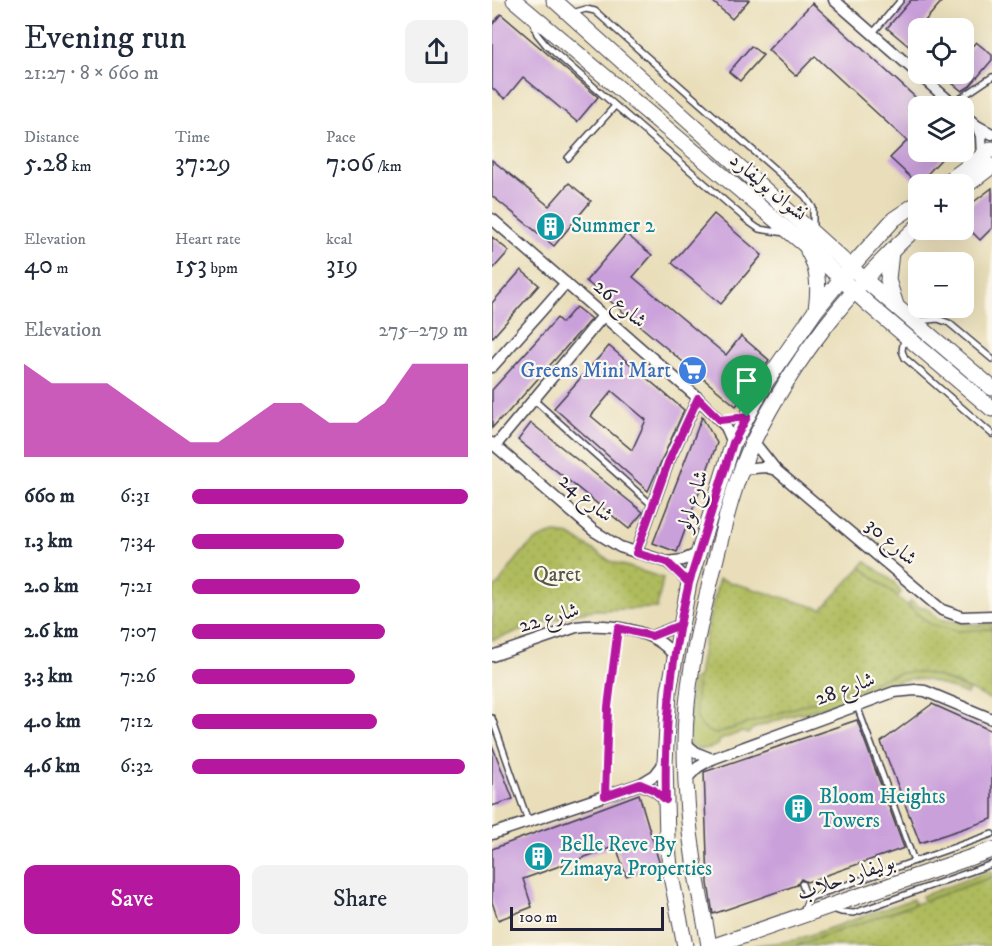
<!DOCTYPE html>
<html lang="en">
<head>
<meta charset="utf-8">
<style>
  :root { --surface:#fff; --page:#f2f2f3; --text:#1f2937; --muted:#747a83; --accent:#b5179e }
  body { margin:0; font-family:"IM FELL DW Pica",Amiri,serif; background:var(--page); color:var(--text); height:100vh; display:flex; flex-direction:column; font-size:22px; white-space:nowrap }
  * { box-sizing:border-box; margin:0 }
  p { font-size:20px; color:var(--muted) }
  .icon { flex:none; width:33px; height:33px; fill:none; stroke:currentColor; stroke-width:2; stroke-linecap:round; stroke-linejoin:round }
  .map { position:relative; flex:1; overflow:hidden }
  .side { display:flex; flex-direction:column; background:var(--surface); width:492px }
  .side>* { flex:none }
  .buttons { position:absolute; left:416px; top:18px; display:grid; gap:12px }
  .buttons a { display:grid; place-items:center; width:66px; height:66px; border-radius:12px; background:var(--surface); box-shadow:0 6px 24px #0002; font-size:30px }
  .scale { position:absolute; left:18px; bottom:15px; width:154px; box-sizing:border-box; padding-left:6px; border:3px solid #22223b; border-top:0; font-size:16px; line-height:21px; white-space:nowrap; color:#22223b; -webkit-text-stroke:4px #fbf7ec; paint-order:stroke }
  .pin { position:absolute; display:grid; place-items:center; width:51px; height:51px; color:#fff; margin:-62px -26px; border-radius:50% 50% 50% 0; rotate:-45deg; box-shadow:0 0 6px #0007 }
  .pin .icon { rotate:45deg }
  .round { display:grid; place-items:center; flex:none; width:63px; height:63px; border-radius:12px; background:var(--page) }
  .summary { display:flex; align-items:center; justify-content:space-between; height:102px; padding:0 24px }
  h1 { font-size:33px; font-weight:600; line-height:45px }
  .stats { display:grid; grid-template-columns:repeat(3,1fr); gap:9px; height:102px; padding:6px 24px }
  .stats div { display:grid; align-content:center }
  .stats b { font-size:26px; font-weight:600 }
  .stats small { font-size:16px; font-weight:400 }
  .stats p { font-size:16px }
  .chart { height:168px; padding:12px 24px }
  .chart p { display:flex; justify-content:space-between }
  .chart svg { width:100%; height:108px; margin-top:6px; fill:var(--accent); opacity:.7 }
  .primary-button { display:flex; gap:12px; margin-top:auto; padding:12px 24px }
  .primary-button a { flex:1; height:69px; border-radius:12px; background:var(--accent); color:#fff; font-size:24px; font-weight:600; line-height:69px; text-align:center }
  .primary-button a+a { background:var(--page); color:var(--text) }
  ul { padding:0 24px; list-style:none; font-size:20px }
  li { display:grid; grid-template-columns:96px 72px 1fr; align-items:center; height:45px }
  li i { height:15px; border-radius:8px; background:var(--accent) }
  main { display:flex; flex:1; min-height:0 }
  .map>svg:first-child { display:block }
  .green { fill:#afbb5c; stroke:#686e4c; stroke-width:1.5 }
  .park { fill:url(#park-dots); stroke:#686e4c; stroke-width:1.5 }
  .building { fill:#caa0db; fill-rule:evenodd }
  .lines { fill:none; stroke-linecap:round; stroke-linejoin:round }
  .lane-casing { stroke:#403e4e; stroke-width:8 }
  .street-casing { stroke:#403e4e; stroke-width:13 }
  .secondary-casing { stroke:#403e4e; stroke-width:17 }
  .lane { stroke:#fff; stroke-width:5 }
  .street { stroke:#fff; stroke-width:10 }
  .secondary { stroke:#fff; stroke-width:15 }
  .route-casing { stroke:#fff; stroke-width:12 }
  .route { stroke:#b5179e; stroke-width:8 }
  .labels { text-anchor:middle; dominant-baseline:central; stroke-width:4.5; stroke-linejoin:round; paint-order:stroke }
  .street-label { font-size:21px; fill:#22223b; stroke:#fbf7ec }
  .culture-label { font-size:21px; fill:#0d838f; stroke:#fbf7ec; text-anchor:start }
  .shop-label { font-size:21px; fill:#366cbe; stroke:#fbf7ec; text-anchor:end }
  .park-label { font-size:21px; fill:#535847; stroke:#fbf7ec }
</style>
</head>
<body>
<main>
<section class="side">
<div class="summary"><div><h1>Evening run</h1><p>21:27 · 8 × 660 m</p></div><a class="round"><svg class="icon" aria-label="share" viewBox="0 0 24 24"><path d="M12 15V3M7 8l5-5 5 5M5 13v7h14v-7"/></svg></a></div>
<div class="stats">
<div><p>Distance</p><b>5.28<small> km</small></b></div>
<div><p>Time</p><b>37:29</b></div>
<div><p>Pace</p><b>7:06<small> /km</small></b></div>
</div>
<div class="stats">
<div><p>Elevation</p><b>40<small> m</small></b></div>
<div><p>Heart rate</p><b>153<small> bpm</small></b></div>
<div><p>kcal</p><b>319</b></div>
</div>
<div class="chart"><p><span>Elevation</span>275–279 m</p>
<svg viewBox="0 0 160 44" preserveAspectRatio="none"><path d="M0 44V6L10 14L20 14L30 14L40 22L50 30L60 38L70 38L80 30L90 22L100 22L110 30L120 30L130 22L140 6L150 6L160 6V44z"/></svg>
</div>
<ul>
<li><b>660 m</b>6:31<i style="width:100%"></i></li>
<li><b>1.3 km</b>7:34<i style="width:55%"></i></li>
<li><b>2.0 km</b>7:21<i style="width:61%"></i></li>
<li><b>2.6 km</b>7:07<i style="width:70%"></i></li>
<li><b>3.3 km</b>7:26<i style="width:59%"></i></li>
<li><b>4.0 km</b>7:12<i style="width:67%"></i></li>
<li><b>4.6 km</b>6:32<i style="width:99%"></i></li>
</ul>
<div class="primary-button"><a>Save</a><a>Share</a></div>
</section>
<div class="map">
<svg width="500" height="946" viewBox="0 0 500 946">
  <defs>
    <pattern id="park-dots" width="8" height="8" patternUnits="userSpaceOnUse" patternTransform="scale(1.5)"><rect width="8" height="8" fill="#afbb5c"/><path d="M2 2h.1M6 6h.1" fill="none" stroke="#96a051" stroke-width="1.8" stroke-linecap="round"/></pattern>
  </defs>
  <rect width="100%" height="100%" fill="#fbf7ec"/>
  <filter id="ink" filterUnits="userSpaceOnUse"><feTurbulence type="fractalNoise" baseFrequency=".0167" numOctaves="2"/><feDisplacementMap in="SourceGraphic" scale="12" xChannelSelector="R" yChannelSelector="G"/><feConvolveMatrix kernelMatrix="1 2 1 2 8 2 1 2 1" color-interpolation-filters="sRGB"/></filter>
  <filter id="wash" filterUnits="userSpaceOnUse"><feTurbulence type="fractalNoise" baseFrequency=".008" numOctaves="4" result="noise"/><feDisplacementMap in="SourceGraphic" scale="24" xChannelSelector="R" yChannelSelector="G"/><feGaussianBlur stdDeviation="1.35" result="paint"/><feColorMatrix in="noise" values="0 0 0 0 0 0 0 0 0 0 0 0 0 0 0 0 0 1.4 0 .05"/><feComposite in="paint" operator="in"/></filter>
  <g filter="url(#wash)">
    <rect width="100%" height="100%" fill="#e9deb9"/>
    <g class="green">
      <polygon points="373,561 402,582 409,593 405,597 369,567"/>
      <path d="M419 601 427 607H433L447 619 483 625 500 624V629C480 630 457 635 438 624 430 619 423 611 416 605Z"/>
      <path d="M422 671 445 676 477 690 475 694C460 689 444 681 429 679 416 678 373 686 366 697L311 713H306L260 729 256 734 249 732 228 740 226 745C214 750 208 751 197 744L199 681 207 677C205 697 197 727 224 734L407 673Z"/>
      <polygon points="500,870 500,877 431,901 430,896"/>
      <polygon points="421,899 423,904 303,946 260,946 304,940"/>
    </g>
    <g class="park">
      <path d="M64 533 78 535 118 561 171 578 165 608 103 610 83 613 0 640V589L5 586C22 564 35 537 64 533Z"/>
      <path d="M369 567 438 624 464 631 500 629V700C470 687 441 668 407 673L224 734C216 732 209 728 206 721 197 697 220 606 227 579L330 609Z"/>
      <polygon points="500,877 500,946 303,946"/>
    </g>
    <g id="blocks">
      <g class="building">
        <polygon points="219,0 257,0 240,19"/>
        <polygon points="419,0 451,0 432,22 439,28 426,28 426,54 395,28"/>
        <polygon points="320,3 433,106 426,106 426,152 456,152 426,184 398,158 415,141 323,56 304,76 276,50"/>
        <polygon points="9,14 106,97 85,122 31,77 13,99 0,88 0,25"/>
        <polygon points="484,42 500,55 500,60 478,86 470,91 449,74 471,74 471,56"/>
        <polygon points="259,46 271,55 248,81 237,72"/>
        <polygon points="0,160 57,206 77,183 99,201 62,246 0,196"/>
        <polygon points="500,188 500,228 488,240 471,223 471,210"/>
        <polygon points="222,214 270,255 229,304 180,263"/>
        <polygon points="134,234 160,255 141,277 234,355 249,336 277,360 260,387 244,406 94,281"/>
        <polygon points="0,237 17,251 0,270"/>
        <polygon points="29,270 47,285 0,338 0,303"/>
        <polygon points="84,307 99,319 11,418 10,417 0,428 0,390 65,318 70,323"/>
        <path d="M117 346 192 410 156 491 62 408ZM120 391 154 420 140 450 99 416Z"/>
        <polygon points="210,417 225,443 185,552 161,543"/>
        <polygon points="39,423 151,512 137,529 26,440"/>
        <polygon points="440,704 500,731 500,819 428,843 389,742"/>
        <polygon points="365,720 412,848 315,882 309,879 305,885 221,914 216,883 212,772"/>
        <polygon points="0,745 21,799 0,806"/>
        <polygon points="147,794 168,865 134,876 124,846 31,879 40,907 6,920 0,902 0,849"/>
      </g>
    </g>
  </g>
  <g filter="url(#ink)">
    <use href="#blocks" fill-opacity="0" stroke="#403e4e" stroke-width="1.5"/>
    <g class="lines">
      <defs>
        <g id="lane">
          <polyline points="80,13 94,9 103,11 313,196 321,208 321,228"/>
          <polyline points="41,21 45,34 54,45 257,222 267,229 293,233"/>
          <polyline points="380,34 409,0"/>
          <polyline points="460,104 500,77"/>
          <polyline points="76,158 123,106"/>
          <polyline points="426,321 446,319 457,323 500,359"/>
          <polyline points="412,337 410,351 413,358 500,434"/>
          <polyline points="41,399 160,505"/>
          <polyline points="365,706 422,861"/>
          <polyline points="0,718 36,821"/>
          <polyline points="113,796 116,707 126,628"/>
          <polyline points="310,884 316,900"/>
          <polyline points="340,909 349,912 362,913 500,864"/>
          <polyline points="311,911 316,900 320,897 500,834"/>
        </g>
        <g id="street">
          <polyline points="342,0 463,106"/>
          <polyline points="471,114 485,126 500,134"/>
          <polyline points="485,126 489,136 490,157"/>
          <polyline points="0,219 206,398 234,427 241,443"/>
          <polyline points="0,367 74,283"/>
          <polyline points="261,441 284,470 450,610 470,617 500,616"/>
          <polyline points="0,443 102,531 128,547 175,562 187,572 197,583"/>
          <polyline points="3,446 111,316"/>
          <polyline points="250,469 273,467 284,470"/>
          <polyline points="144,553 176,463 206,398"/>
          <polyline points="175,562 191,560 207,553"/>
          <polyline points="160,636 188,625"/>
          <path d="M0 656 84 627C115 623 164 629 182 656"/>
          <polyline points="193,743 205,753 220,759"/>
          <polyline points="195,778 206,767 220,759 402,692 423,690 433,691 500,719"/>
          <polyline points="148,784 162,790 174,800"/>
          <polyline points="0,834 148,784 163,775 173,762"/>
        </g>
        <g id="secondary">
          <polyline points="22,0 312,244 375,303 500,409"/>
          <polyline points="62,0 373,280 500,388"/>
          <polyline points="452,184 500,149"/>
          <polyline points="471,188 500,166"/>
          <path d="M316 251C327 270 327 289 324 309"/>
          <polyline points="399,252 396,280 404,305"/>
          <polyline points="193,946 179,876 175,838 173,762 177,691 197,583 241,443 274,382 324,310 359,267 402,219 426,203"/>
          <path d="M217 946C213 918 206 890 202 861 196 823 193 783 193 744 193 690 205 635 218 583 229 538 241 482 262 440 301 360 360 286 426 226"/>
          <polyline points="222,946 500,850"/>
        </g>
      </defs>
      <use href="#lane" class="lane-casing"/>
      <use href="#street" class="street-casing"/>
      <use href="#secondary" class="secondary-casing"/>
      <use href="#lane" class="lane"/>
      <use href="#street" class="street"/>
      <use href="#secondary" class="secondary"/>
    </g>
  </g>
  <g class="lines" filter="url(#ink)">
    <defs>
      <path id="route" d="M255 417 241 443 197 583 188 625 160 636 126 628 116 707 113 796 148 784 162 790 174 800C172 725 179 656 197 583L175 562 144 553 176 463 206 398 228 420 255 417"/>
    </defs>
    <use href="#route" class="route-casing"/>
    <use href="#route" class="route"/>
  </g>
  <defs>
    <symbol id="building-disc" viewBox="-11 -11 22 22"><circle r="9.5" fill="#0f9aa8" stroke="#fbf7ec"/><path d="M-4-6H4V6H1V3H-1V6H-4ZM-2.5-4.3h1.7v1.8h-1.7ZM.8-4.3h1.7v1.8H.8ZM-2.5-1h1.7V.8h-1.7ZM.8-1h1.7V.8H.8Z" fill="#fff"/></symbol>
    <symbol id="supermarket-disc" viewBox="-11 -11 22 22"><circle r="9.5" fill="#3f7fe0" stroke="#fbf7ec"/><path d="M-6-5.5h2.5l.6 2H6L4.5 2H-2.5L-4.4-4H-6ZM-1.5 3.2a1.3 1.3 0 1 0 .1 0ZM3 3.2a1.3 1.3 0 1 0 .1 0Z" fill="#fff"/></symbol>
  </defs>
  <g fill-rule="evenodd">
    <use href="#building-disc" x="42" y="210" width="33" height="33"/>
    <use href="#supermarket-disc" x="184" y="354" width="33" height="33"/>
    <use href="#building-disc" x="290" y="792" width="33" height="33"/>
    <use href="#building-disc" x="30" y="840" width="33" height="33"/>
  </g>
  <g class="labels">
    <g class="street-label">
      <text transform="translate(276 187) rotate(40)">نشوان بوليفارد</text>
      <text transform="translate(128 304) rotate(41)">شارع 26</text>
      <text transform="translate(94 498) rotate(40)">شارع 24</text>
      <text transform="translate(201 501) rotate(-73)">شارع لولو</text>
      <text transform="translate(399 542) rotate(41)">شارع 30</text>
      <text transform="translate(57 618) rotate(-16)">شارع 22</text>
      <text transform="translate(353 689) rotate(-20)">شارع 28</text>
      <text transform="translate(354 878) rotate(-19)">بوليفارد حلاب</text>
    </g>
    <g class="culture-label">
      <text x="79" y="226">Summer 2</text>
      <text x="327" y="797">Bloom Heights<tspan x="327" dy="24">Towers</tspan></text>
      <text x="68" y="845">Belle Reve By<tspan x="68" dy="24">Zimaya Properties</tspan></text>
    </g>
    <g class="shop-label">
      <text x="179" y="371">Greens Mini Mart</text>
    </g>
    <g class="park-label">
      <text x="65" y="575">Qaret</text>
    </g>
  </g>
</svg>
<div class="buttons">
<a><svg class="icon" aria-label="locate" viewBox="0 0 24 24"><circle cx="12" cy="12" r="6"/><path d="M12 2v4M12 18v4M2 12h4M18 12h4"/></svg></a>
<a><svg class="icon" aria-label="layers" viewBox="0 0 24 24"><path d="M12 4l9 5-9 5-9-5zM3 14l9 5 9-5"/></svg></a>
<a>+</a>
<a>−</a>
</div>
<div class="scale">100 m</div>
<div class="pin" style="left:255px;top:417px;background:#1e9e55"><svg class="icon" aria-label="arrive" viewBox="0 0 24 24"><path d="M6 21V4h12l-3 4 3 4H6"/></svg></div>
</div>
</main>
</body>
</html>
